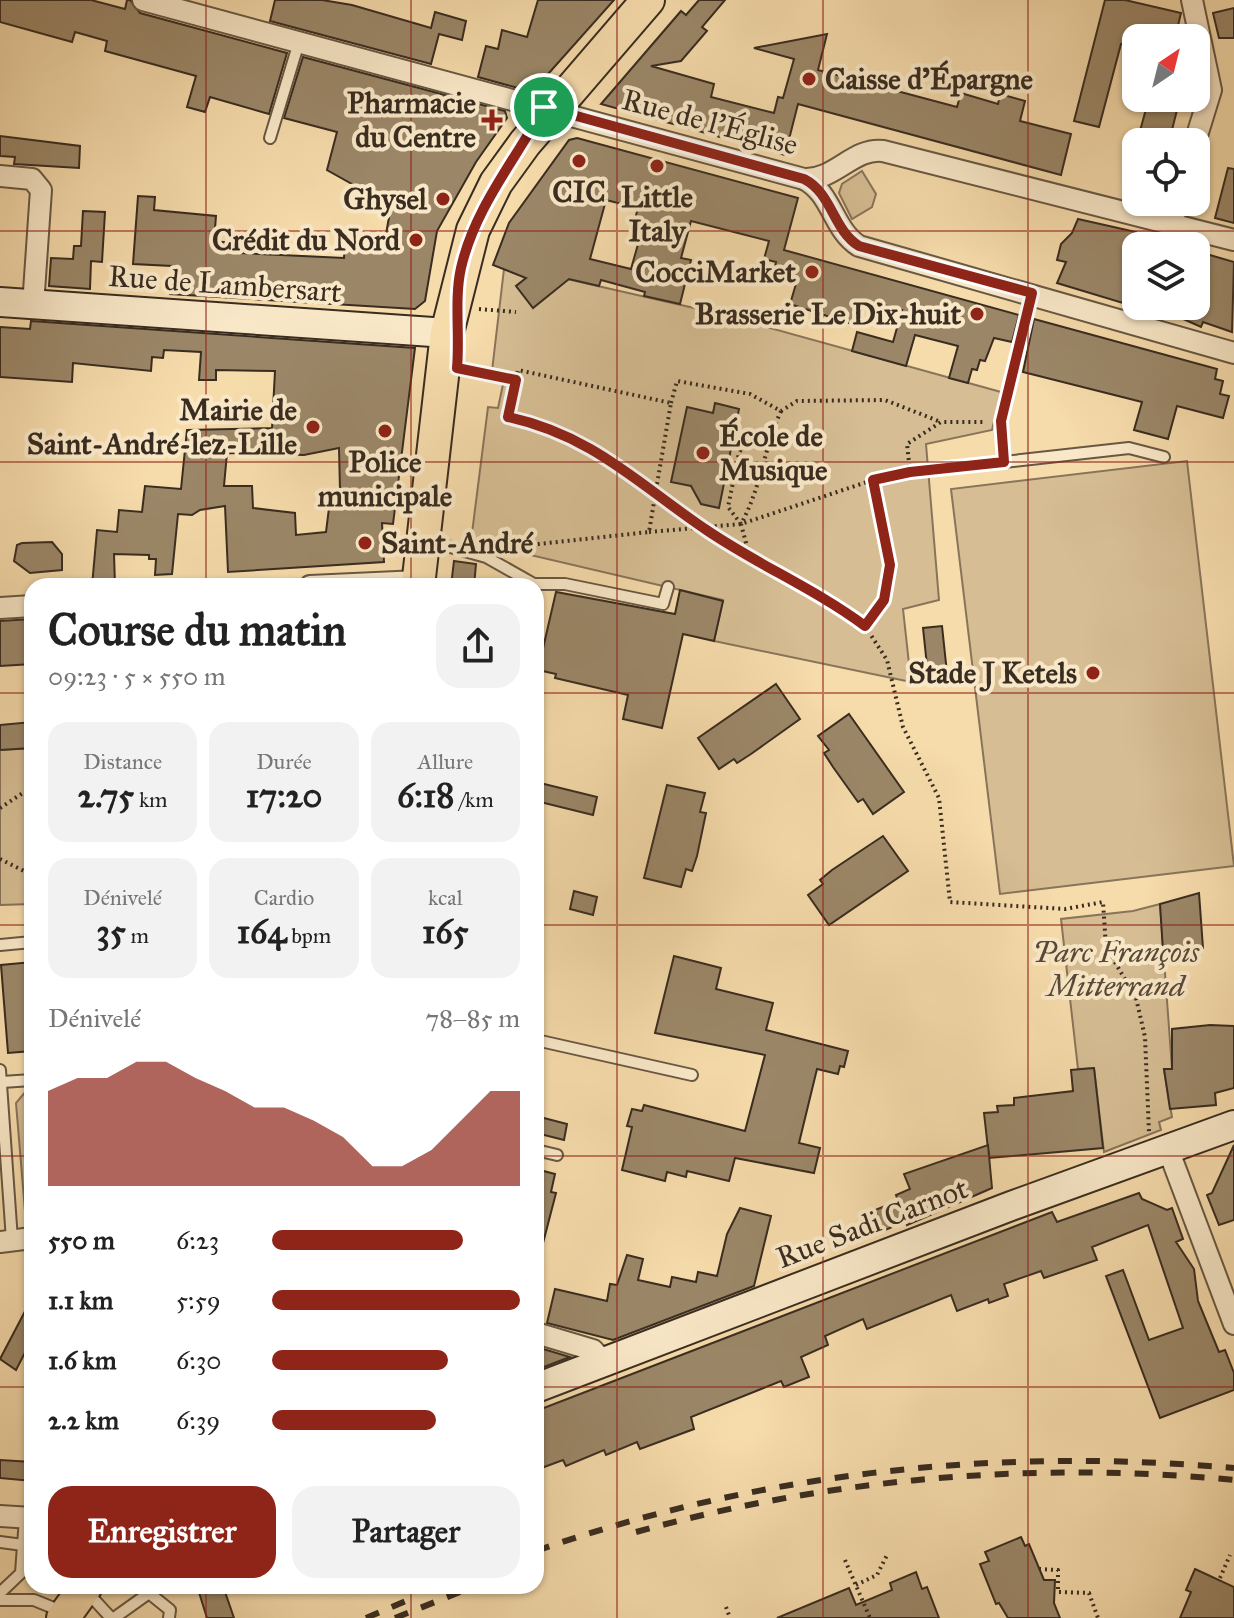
<!DOCTYPE html>
<html lang="fr">
<head>
<meta charset="utf-8">
<style>
  :root { --surface:#fff; --page:#f2f2f2; --text:#222; --muted:#767676; --accent:#8f2418 }
  body { margin:0; font-family:"IM FELL Great Primer",serif; background:var(--page); color:var(--text); height:100vh; display:flex; flex-direction:column; font-size:30px; white-space:nowrap }
  * { box-sizing:border-box; margin:0 }
  p { font-size:26px; color:var(--muted) }
  .icon { flex:none; width:44px; height:44px; fill:none; stroke:currentColor; stroke-width:2; stroke-linecap:round; stroke-linejoin:round }
  .map { position:relative; flex:1; overflow:hidden }
  .panel { position:absolute; left:24px; top:578px; width:520px; height:1016px; display:flex; flex-direction:column; background:var(--surface); border-radius:24px; box-shadow:0 2px 6px #0004 }
  .panel>* { flex:none }
  .needle { width:52px; rotate:35deg }
  .tools { position:absolute; left:1122px; top:24px; display:grid; gap:16px }
  .tools a { display:grid; place-items:center; width:88px; height:88px; border-radius:16px; background:var(--surface); box-shadow:0 2px 6px #0004; font-size:40px }
  .pin { position:absolute; display:grid; place-items:center; width:68px; height:68px; color:#fff; margin:-34px; border:4px solid #fff; border-radius:50%; box-shadow:0 2px 8px #0007 }
  .round { display:grid; place-items:center; flex:none; width:84px; height:84px; border-radius:24px; background:var(--page) }
  .summary { display:flex; align-items:center; justify-content:space-between; height:136px; padding:0 24px }
  h1 { font-size:44px; font-weight:800; line-height:60px }
  .metrics { display:grid; grid-template-columns:repeat(3,1fr); gap:12px; height:136px; padding:8px 24px }
  .metrics div { display:grid; align-content:center; border-radius:20px; background:var(--page); text-align:center }
  .metrics b { font-size:34px; font-weight:800 }
  .metrics small { font-size:22px; font-weight:400 }
  .metrics p { font-size:22px }
  .chart { height:224px; padding:16px 24px }
  .chart p { display:flex; justify-content:space-between }
  .chart svg { width:100%; height:144px; margin-top:8px; fill:var(--accent); opacity:.7 }
  .primary-button { display:flex; gap:16px; margin-top:auto; padding:16px 24px }
  .primary-button a { flex:1; height:92px; border-radius:24px; background:var(--accent); color:#fff; font-size:32px; font-weight:800; line-height:92px; text-align:center }
  .primary-button a+a { background:var(--page); color:var(--text) }
  ul { padding:0 24px; list-style:none; font-size:26px }
  li { display:grid; grid-template-columns:128px 96px 1fr; align-items:center; height:60px }
  li i { height:20px; border-radius:10px; background:var(--accent) }
  .map>svg:first-child { display:block }
  .green { fill:#d6bd93; stroke:#88745a; stroke-width:2 }
  .building { fill:#9b8768; stroke:#392c20; stroke-width:2; fill-rule:evenodd }
  .lines { fill:none; stroke-linecap:round; stroke-linejoin:round }
  .lane-casing { stroke:#685843; stroke-width:14 }
  .street-casing { stroke:#685843; stroke-width:24 }
  .secondary-casing { stroke:#392c20; stroke-width:32 }
  .primary-casing { stroke:#392c20; stroke-width:36 }
  .path { stroke:#392c20; stroke-width:4; stroke-dasharray:2 4; stroke-linecap:butt }
  .lane { stroke:#f9e8c8; stroke-width:10 }
  .street { stroke:#f9e8c8; stroke-width:20 }
  .secondary { stroke:#f9e8c8; stroke-width:28 }
  .primary { stroke:#f6dbab; stroke-width:32 }
  .rail { stroke:#392c20; stroke-width:6; stroke-dasharray:14 14; stroke-linecap:butt }
  .route-casing { stroke:#fff; stroke-width:16 }
  .route { stroke:#8f2418; stroke-width:10 }
  .grid { fill:none; stroke:#8f2418; stroke-width:2; stroke-opacity:0.55 }
  .poi-dot { fill:#8f2418; stroke:#f9e8c8; stroke-width:3 }
  .labels { text-anchor:middle; dominant-baseline:central; stroke-width:8; stroke-linejoin:round; paint-order:stroke }
  .poi-label { font-size:30px; font-weight:bold; fill:#392c20; stroke:#f9e8c8; text-anchor:end }
  .street-label { font-size:30px; fill:#392c20; stroke:#f9e8c8 }
  .park-label { font-size:30px; font-style:italic; fill:#584937; stroke:#f9e8c8 }
</style>
</head>
<body>
<div class="map">
<svg width="1234" height="1618" viewBox="0 0 1234 1618">
  <rect width="100%" height="100%" fill="#f6dbab"/>
  <filter id="stains"><feTurbulence type="fractalNoise" baseFrequency=".0025" numOctaves="4"/><feColorMatrix values="0 0 0 0 .2 0 0 0 0 .09 0 0 0 0 .02 0 0 0 .5 -.17"/></filter>
  <radialGradient id="worn" r=".72"><stop offset=".6" stop-color="#630" stop-opacity="0"/><stop offset="1" stop-color="#630" stop-opacity=".3"/></radialGradient>
  <g class="green">
    <polygon points="862,171 876,194 872,207 852,219 839,193 842,184"/>
    <polygon points="504,269 567,279 716,313 1001,392 992,430 926,444 939,600 903,609 911,682 714,641 723,600 471,541 488,407 498,408 505,375 492,371"/>
    <polygon points="1187,461 1234,866 1000,894 951,489"/>
    <polygon points="32,748 32,904 0,905 0,750"/>
    <polygon points="1160,904 1172,1069 1164,1070 1172,1117 1159,1122 1161,1130 1104,1152 1094,1068 1078,1069 1061,919 1133,911"/>
    <polygon points="26,1091 28,1110 32,1110 32,1222 26,1223 16,1103"/>
  </g>
  <g class="building">
    <polygon points="0,0 91,0 125,9 127,0 130,0 140,13 287,53 269,114 210,97 205,112 187,107 196,76 105,51 107,41 75,32 72,42 0,22"/>
    <polygon points="275,0 322,0 352,5 431,28 435,12 466,21 462,40 439,34 431,64 270,21"/>
    <polygon points="538,0 614,0 532,92 478,77 486,46 498,49 502,30 527,37"/>
    <polygon points="699,0 725,0 702,27 707,31 681,61 651,66 714,84 711,97 774,113 778,97 783,98 794,59 754,48 827,34 818,70 957,107 961,93 998,104 1000,94 1025,101 1020,121 1071,134 1061,175 798,104 785,155 601,104 681,11 686,15"/>
    <polygon points="1105,0 1125,0 1181,13 1175,38 1136,38 1136,47 1121,44 1099,127 1074,121"/>
    <polygon points="1234,8 1234,38 1219,38 1213,13"/>
    <polygon points="303,57 505,111 507,118 476,162 437,231 425,301 415,309 170,294 172,266 133,264 138,196 155,197 154,210 216,216 214,241 241,244 240,253 344,258 345,241 383,251 391,206 327,170 337,132 284,118"/>
    <polygon points="1149,98 1180,98 1169,142 1137,142"/>
    <polygon points="0,136 80,146 79,168 14,164 15,157 0,156"/>
    <path d="M577 138 798 198 784 250 1019 315 1012 342 994 338 985 361 980 360 977 370 972 369 968 383 949 378 958 346 915 335 906 366 852 351 857 332 893 342 902 310 865 300 858 326 790 304 796 284 772 279 776 262 764 259 769 241 691 221 681 258 691 260 680 304 644 296 645 292 601 280 599 286 569 279 533 308 516 286 526 278 493 265 509 223 569 140ZM606 200 638 208 635 219 644 223 631 269 590 259Z"/>
    <polygon points="1228,168 1234,169 1234,223 1215,218"/>
    <polygon points="83,211 105,212 102,262 91,261 90,289 49,286 51,258 73,259 74,246 81,246"/>
    <polygon points="1078,219 1136,232 1136,307 1057,283 1066,262 1057,260 1061,244 1072,233"/>
    <polygon points="1196,251 1234,262 1232,332 1203,322 1201,327 1154,306 1196,306"/>
    <polygon points="1034,319 1217,369 1215,379 1223,381 1220,394 1229,396 1223,418 1177,406 1168,439 1134,430 1142,402 1023,372"/>
    <path d="M31 321 415 348 393 524 382 523 384 562 228 572 225 506 200 510 192 515 178 514 172 574 155 575 156 559H149V555L114 554 115 586H92L97 530 117 532 119 510 142 512 145 486 181 489 187 430 272 428 275 371 216 370V380H199L201 352 164 350 163 358 152 357 151 371 73 363 72 382 0 377V327L30 329ZM339 448 340 490 331 492 326 532 296 535 295 513 253 508 252 486H224L227 453 304 455Z"/>
    <polygon points="715,403 739,409 719,508 701,504 691,486 671,482 687,407 713,413"/>
    <polygon points="52,542 62,554 62,570 30,573 14,561 17,545 22,543"/>
    <polygon points="454,561 476,564 474,586 451,586"/>
    <polygon points="680,590 723,601 714,641 683,634 662,728 623,719 628,695 555,678 556,674 538,670 556,592 675,614"/>
    <polygon points="32,619 32,664 0,666 0,621"/>
    <polygon points="942,626 947,673 928,675 923,628"/>
    <polygon points="776,684 800,719 751,754 737,763 734,759 719,769 698,738"/>
    <polygon points="849,714 904,792 873,814 863,799 858,802 833,767 824,753 829,750 818,736"/>
    <polygon points="32,722 32,748 0,750 0,725"/>
    <polygon points="536,782 597,797 593,815 536,801"/>
    <polygon points="667,785 705,793 700,812 706,813 697,856 692,871 686,869 681,887 644,878"/>
    <polygon points="883,836 908,871 829,925 808,895 823,884 820,880 832,870"/>
    <polygon points="574,891 597,897 593,915 570,909"/>
    <polygon points="1199,893 1203,948 1163,951 1160,904"/>
    <polygon points="674,956 721,968 716,989 773,1003 766,1030 848,1051 844,1067 840,1066 838,1074 817,1069 799,1143 820,1148 814,1173 735,1158 729,1181 687,1171 686,1177 667,1172 665,1181 622,1170 632,1127 627,1126 632,1109 642,1111 644,1105 745,1131 765,1055 655,1033"/>
    <polygon points="32,962 32,1051 8,1053 1,965"/>
    <polygon points="1210,1025 1234,1026 1234,1088 1215,1093 1216,1105 1170,1109 1164,1069 1172,1069 1172,1029"/>
    <polygon points="1094,1068 1103,1148 989,1158 984,1113 998,1112 997,1106 1014,1105 1014,1098 1073,1091 1071,1070"/>
    <polygon points="536,1116 567,1124 564,1140 536,1133"/>
    <polygon points="988,1145 992,1188 907,1225 906,1221 883,1231 875,1210 898,1201 896,1195 910,1189 904,1174"/>
    <polygon points="1234,1145 1234,1220 1219,1225 1207,1195 1212,1193"/>
    <polygon points="536,1169 555,1174 551,1192 556,1193 542,1247 536,1247"/>
    <polygon points="1139,1193 1142,1199 1167,1210 1172,1208 1183,1239 1176,1242 1194,1269 1198,1301 1219,1352 1225,1350 1234,1373 1234,1390 1160,1418 1106,1276 1123,1270 1149,1340 1183,1328 1148,1225 1092,1247 1097,1260 1044,1278 1041,1271 1004,1284 1008,1296 989,1303 988,1299 957,1311 951,1295 867,1329 863,1319 825,1336 828,1345 801,1357 809,1377 784,1387 781,1381 691,1417 694,1429 640,1449 637,1442 606,1455 604,1450 566,1466 563,1460 536,1470 536,1411 1052,1212 1057,1222"/>
    <polygon points="740,1208 771,1216 754,1286 613,1340 547,1323 555,1289 607,1301 610,1284 617,1285 627,1255 643,1259 638,1280 670,1287 672,1277 696,1282 698,1272 717,1276 727,1234"/>
    <polygon points="32,1298 32,1339 16,1370 0,1359"/>
    <polygon points="540,1348 570,1357 536,1370"/>
    <polygon points="0,1460 32,1462 32,1481 0,1478"/>
    <polygon points="1021,1537 1025,1546 1029,1544 1044,1580 1055,1580 1054,1603 1060,1618 1008,1618 999,1603 996,1604 980,1564 989,1561 985,1552"/>
    <polygon points="1195,1569 1234,1587 1234,1618 1180,1618 1191,1592 1186,1590"/>
    <polygon points="916,1572 922,1589 927,1587 939,1618 777,1618 849,1588 856,1605 892,1590 890,1583"/>
    <polygon points="197,1586 223,1586 234,1618 207,1618"/>
  </g>
  <g class="lines">
    <defs>
      <g id="lane">
        <polyline points="270,138 299,42"/>
        <polyline points="1032,294 1001,421 1004,462 1129,448 1164,457"/>
        <polyline points="928,470 1004,462"/>
        <polyline points="429,541 486,557 534,584 565,584 663,604 668,587"/>
        <polyline points="0,945 32,942"/>
        <polyline points="536,1040 692,1075"/>
        <polyline points="0,1070 12,1240"/>
        <polyline points="2,1082 32,1080"/>
        <polyline points="536,1150 557,1155"/>
        <polyline points="32,1371 32,1370"/>
        <polyline points="0,1542 23,1545"/>
        <polyline points="0,1593 21,1573 25,1518"/>
        <polyline points="88,1593 111,1618"/>
        <polyline points="0,1600 34,1600 61,1611"/>
        <polyline points="114,1618 149,1593 170,1610 169,1618"/>
      </g>
      <g id="street">
        <path d="M143 0 804 179C832 193 833 230 859 246L1234 353"/>
        <polyline points="1192,0 1211,90 1195,142"/>
        <polyline points="0,176 32,179 41,190 33,306"/>
        <path d="M804 179C834 181 854 147 883 151L1234 240"/>
        <polyline points="1172,223 1178,202"/>
        <polyline points="310,586 419,581"/>
        <polyline points="0,608 32,606"/>
        <polyline points="1168,1149 1234,1324"/>
        <polyline points="0,1242 32,1238"/>
        <polyline points="536,1333 593,1350 604,1362"/>
        <polyline points="0,1516 32,1518"/>
      </g>
      <g id="secondary">
        <polyline points="0,302 447,333"/>
        <polyline points="536,1388 1011,1206 1234,1125"/>
      </g>
      <g id="primary">
        <polyline points="418,586 447,333 473,230 496,183 525,143 648,0"/>
        <polyline points="63,1618 86,1586"/>
      </g>
    </defs>
    <use href="#lane" class="lane-casing"/>
    <use href="#street" class="street-casing"/>
    <use href="#secondary" class="secondary-casing"/>
    <use href="#primary" class="primary-casing"/>
    <g class="path">
      <polyline points="479,309 516,312"/>
      <polyline points="469,370 516,380 508,417 578,441 656,490 671,403 518,370 516,380"/>
      <polyline points="671,403 677,381 750,394 781,411 797,401 885,400 941,422"/>
      <path d="M781 411C764 448 761 488 741 524L750 558 823 595 865 626 884 600 890 565 873 480"/>
      <polyline points="910,472 907,444 941,422 986,422"/>
      <polyline points="741,524 728,507 739,453 749,435 772,431"/>
      <polyline points="649,532 741,524 873,480 914,471"/>
      <polyline points="502,548 649,532 656,490 705,530 748,556"/>
      <polyline points="865,626 887,660 903,727 939,798 950,902 1065,909 1103,902 1106,947 1136,998 1145,1037 1149,1132"/>
      <polyline points="0,808 32,787"/>
      <polyline points="0,859 32,875"/>
      <polyline points="845,1560 870,1618"/>
      <polyline points="1039,1569 1058,1570 1058,1592 1089,1593 1098,1618"/>
      <polyline points="1220,1578 1230,1555"/>
      <polyline points="856,1585 877,1575 888,1553"/>
      <polyline points="726,1607 730,1618"/>
    </g>
    <use href="#lane" class="lane"/>
    <use href="#street" class="street"/>
    <use href="#secondary" class="secondary"/>
    <use href="#primary" class="primary"/>
    <g class="rail">
      <path d="M636 1532C831 1478 1032 1461 1234 1480"/>
      <path d="M536 1551C761 1472 997 1447 1234 1468"/>
      <polyline points="366,1618 406,1601"/>
      <polyline points="395,1618 475,1586"/>
    </g>
  </g>
  <g class="lines">
    <defs>
      <path id="route" d="M544 107 804 179C832 193 833 230 859 246L1032 293 1001 421 1004 462 910 472 873 480 890 565 884 600 865 626C815 589 760 566 708 531 639 485 594 436 508 417L516 380 457 368C460 336 454 299 461 268 475 207 515 161 544 107Z"/>
    </defs>
    <use href="#route" class="route-casing"/>
    <use href="#route" class="route"/>
  </g>
  <path class="grid" d="M206 0V586M411 0V586M617 0V1618M823 0V1618M1028 0V1618M0 231H1234M0 462H1234M0 693H32M536 693H1234M0 925H32M536 925H1234M0 1156H32M536 1156H1234M0 1387H32M536 1387H1234M206 1586V1618M411 1586V1618"/>
  <g class="poi-dot">
    <circle cx="809" cy="79" r="8"/>
    <path d="M488 108h8v8h8v8h-8v8h-8v-8h-8v-8h8z"/>
    <circle cx="579" cy="161" r="8"/>
    <circle cx="657" cy="166" r="8"/>
    <circle cx="443" cy="199" r="8"/>
    <circle cx="416" cy="240" r="8"/>
    <circle cx="812" cy="272" r="8"/>
    <circle cx="977" cy="314" r="8"/>
    <circle cx="313" cy="427" r="8"/>
    <circle cx="385" cy="431" r="8"/>
    <circle cx="703" cy="453" r="8"/>
    <circle cx="365" cy="543" r="8"/>
    <circle cx="1093" cy="673" r="8"/>
  </g>
  <g class="labels">
    <g class="poi-label">
      <text x="825" y="79" text-anchor="start">Caisse d'Épargne</text>
      <text x="476" y="103">Pharmacie<tspan x="476" dy="34">du Centre</tspan></text>
      <text x="579" y="192" text-anchor="middle">CIC</text>
      <text x="657" y="197" text-anchor="middle">Little<tspan x="657" dy="34">Italy</tspan></text>
      <text x="427" y="199">Ghysel</text>
      <text x="400" y="240">Crédit du Nord</text>
      <text x="796" y="272">CocciMarket</text>
      <text x="961" y="314">Brasserie Le Dix-huit</text>
      <text x="297" y="410">Mairie de<tspan x="297" dy="34">Saint-André-lez-Lille</tspan></text>
      <text x="719" y="436" text-anchor="start">École de<tspan x="719" dy="34">Musique</tspan></text>
      <text x="385" y="462" text-anchor="middle">Police<tspan x="385" dy="34">municipale</tspan></text>
      <text x="381" y="543" text-anchor="start">Saint-André</text>
      <text x="1077" y="673">Stade J Ketels</text>
    </g>
    <g class="street-label">
      <text transform="translate(710 122) rotate(15)">Rue de l'Église</text>
      <text transform="translate(225 284) rotate(4)">Rue de Lambersart</text>
      <text transform="translate(872 1223) rotate(-21)">Rue Sadi Carnot</text>
    </g>
    <g class="park-label">
      <text x="1116" y="952">Parc François<tspan x="1116" dy="34">Mitterrand</tspan></text>
    </g>
  </g>
  <rect width="100%" height="100%" filter="url(#stains)"/>
  <rect width="100%" height="100%" fill="url(#worn)"/>
</svg>
<div class="tools">
<a><svg class="needle" viewBox="-14 -14 28 28"><path d="M0-13l5 13h-10z" fill="#e53935"/><path d="M0 13l5-13h-10z" fill="#767676"/></svg></a>
<a><svg class="icon" aria-label="locate" viewBox="0 0 24 24"><circle cx="12" cy="12" r="6"/><path d="M12 2v4M12 18v4M2 12h4M18 12h4"/></svg></a>
<a><svg class="icon" aria-label="layers" viewBox="0 0 24 24"><path d="M12 4l9 5-9 5-9-5zM3 14l9 5 9-5"/></svg></a>
</div>
<div class="pin" style="left:544px;top:107px;background:#1e9e55"><svg class="icon" aria-label="arrive" viewBox="0 0 24 24"><path d="M6 21V4h12l-3 4 3 4H6"/></svg></div>
<section class="panel">
<div class="summary"><div><h1>Course du matin</h1><p>09:23 · 5 × 550 m</p></div><a class="round"><svg class="icon" aria-label="share" viewBox="0 0 24 24"><path d="M12 15V3M7 8l5-5 5 5M5 13v7h14v-7"/></svg></a></div>
<div class="metrics">
<div><p>Distance</p><b>2.75<small> km</small></b></div>
<div><p>Durée</p><b>17:20</b></div>
<div><p>Allure</p><b>6:18<small> /km</small></b></div>
</div>
<div class="metrics">
<div><p>Dénivelé</p><b>35<small> m</small></b></div>
<div><p>Cardio</p><b>164<small> bpm</small></b></div>
<div><p>kcal</p><b>165</b></div>
</div>
<div class="chart"><p><span>Dénivelé</span>78–85 m</p>
<svg viewBox="0 0 160 44" preserveAspectRatio="none"><path d="M0 44V15L10 11L20 11L30 6L40 6L50 11L60 15L70 20L80 20L90 24L100 29L110 38L120 38L130 33L140 24L150 15L160 15V44z"/></svg>
</div>
<ul>
<li><b>550 m</b>6:23<i style="width:77%"></i></li>
<li><b>1.1 km</b>5:59<i style="width:100%"></i></li>
<li><b>1.6 km</b>6:30<i style="width:71%"></i></li>
<li><b>2.2 km</b>6:39<i style="width:66%"></i></li>
</ul>
<div class="primary-button"><a>Enregistrer</a><a>Partager</a></div>
</section>
</div>
</body>
</html>
